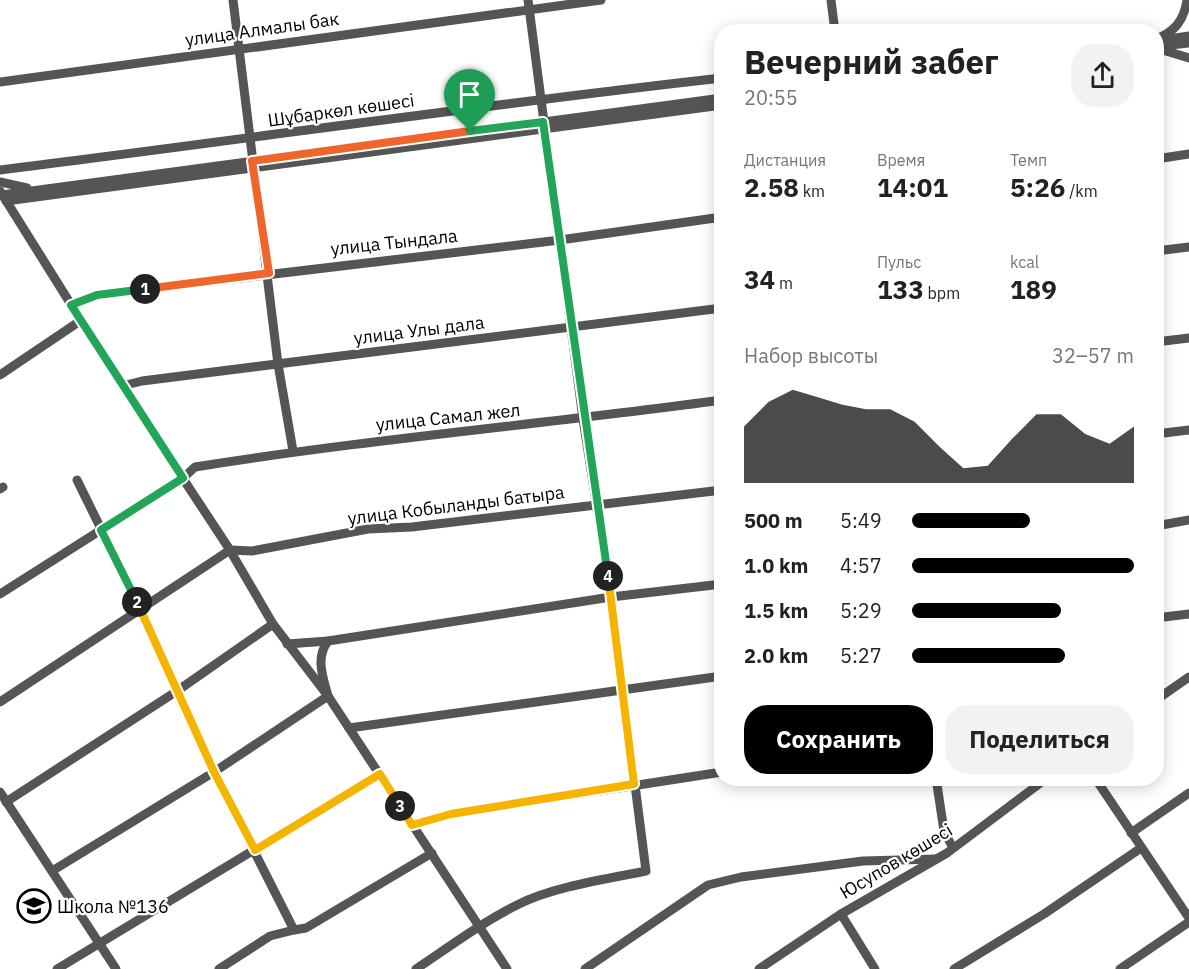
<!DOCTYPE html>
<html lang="ru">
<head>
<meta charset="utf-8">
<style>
  :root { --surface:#fff; --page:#f2f2f2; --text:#222; --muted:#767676; --accent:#000 }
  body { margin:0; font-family:"IBM Plex Sans",sans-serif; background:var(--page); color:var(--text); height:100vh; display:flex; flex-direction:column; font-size:22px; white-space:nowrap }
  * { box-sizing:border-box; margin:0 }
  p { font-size:20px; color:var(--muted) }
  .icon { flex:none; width:33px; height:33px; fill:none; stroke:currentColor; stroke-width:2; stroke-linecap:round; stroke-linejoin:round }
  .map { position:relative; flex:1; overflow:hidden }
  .details { position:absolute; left:714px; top:24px; width:450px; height:762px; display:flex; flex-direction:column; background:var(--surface); border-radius:24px; box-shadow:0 3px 15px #0003 }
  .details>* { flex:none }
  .pin { position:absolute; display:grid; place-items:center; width:51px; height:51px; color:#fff; margin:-62px -26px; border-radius:50% 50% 50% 0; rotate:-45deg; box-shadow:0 0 6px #0007 }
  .pin .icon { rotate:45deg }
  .km { position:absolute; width:30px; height:30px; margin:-15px; border-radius:50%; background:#222; color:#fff; font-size:16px; line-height:30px; text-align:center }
  .round { display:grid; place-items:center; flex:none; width:63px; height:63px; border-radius:24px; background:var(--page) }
  .headline { display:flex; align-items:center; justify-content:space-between; height:102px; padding:0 30px }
  h1 { font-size:33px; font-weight:800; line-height:45px }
  .stats { display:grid; grid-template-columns:repeat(3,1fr); gap:9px; height:102px; padding:6px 30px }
  .stats div { display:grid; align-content:center }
  .stats b { font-size:26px; font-weight:800 }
  .stats small { font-size:16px; font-weight:400 }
  .stats p { font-size:16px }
  .chart { height:168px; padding:12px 30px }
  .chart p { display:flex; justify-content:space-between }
  .chart svg { width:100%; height:108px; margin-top:6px; fill:var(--accent); opacity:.7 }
  .button { display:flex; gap:12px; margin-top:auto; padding:12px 30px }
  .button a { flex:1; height:69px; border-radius:24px; background:var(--accent); color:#fff; font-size:24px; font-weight:800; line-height:69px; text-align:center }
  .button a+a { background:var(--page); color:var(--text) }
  ul { padding:0 30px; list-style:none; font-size:20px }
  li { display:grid; grid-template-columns:96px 72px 1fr; align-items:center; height:45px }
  li i { height:15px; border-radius:8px; background:var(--accent) }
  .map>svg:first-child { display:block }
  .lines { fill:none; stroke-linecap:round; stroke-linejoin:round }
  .minor { stroke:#555; stroke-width:9 }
  .split-1-casing { stroke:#fff; stroke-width:12 }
  .split-2-casing { stroke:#fff; stroke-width:12 }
  .split-3-casing { stroke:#fff; stroke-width:12 }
  .split-4-casing { stroke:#fff; stroke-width:12 }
  .split-5-casing { stroke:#fff; stroke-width:12 }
  .split-1 { stroke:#f0652b; stroke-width:8 }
  .split-2 { stroke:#22a559; stroke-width:8 }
  .split-3 { stroke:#f5b400; stroke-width:8 }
  .split-4 { stroke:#f5b400; stroke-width:8 }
  .split-5 { stroke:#22a559; stroke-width:8 }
  .labels { text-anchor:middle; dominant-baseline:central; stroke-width:4.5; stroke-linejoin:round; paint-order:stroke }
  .street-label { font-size:18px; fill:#000; stroke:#fff }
  .poi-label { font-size:18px; fill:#000; stroke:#fff; text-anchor:start }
</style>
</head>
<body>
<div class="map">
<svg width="1189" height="969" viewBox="0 0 1189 969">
  <rect width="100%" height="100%" fill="#fff"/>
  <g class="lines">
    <g class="minor">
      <polyline points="233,0 278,364 293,451"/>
      <polyline points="831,0 835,32"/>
      <path d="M1156 39C1175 32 1184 20 1187 0"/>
      <polyline points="1162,40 1189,36"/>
      <polyline points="1162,46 1189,43"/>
      <polyline points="1156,48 1189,58"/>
      <polyline points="0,82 601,0"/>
      <polyline points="1156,159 1189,154"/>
      <path d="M0 170C241 140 480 105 722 78"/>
      <polyline points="0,182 27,188"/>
      <polyline points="0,191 122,386 228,547 273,624 328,696 507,969"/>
      <polyline points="2,195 722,98"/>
      <polyline points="6,201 722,105"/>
      <polyline points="1156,251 1189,247"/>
      <polyline points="71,305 97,295 560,240 722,217"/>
      <polyline points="1156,342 1189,338"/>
      <polyline points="0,375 80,321"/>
      <polyline points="122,386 142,381 722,308"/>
      <polyline points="1156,434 1189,430"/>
      <polyline points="77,480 140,608 214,772 294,930 306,928 432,853"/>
      <polyline points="0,489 3,487"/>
      <polyline points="1156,526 1189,520"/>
      <path d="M0 594 183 478 195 467C369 439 546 424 722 400"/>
      <polyline points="1156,618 1189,614"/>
      <polyline points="287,644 328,641 611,597 722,584"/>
      <polyline points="1156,700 1189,677"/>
      <polyline points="0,702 230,550 252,551 368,529 412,527 722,490"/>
      <polyline points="349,728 722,676"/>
      <polyline points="936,778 944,831 953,848"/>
      <polyline points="1095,778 1189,918"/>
      <polyline points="0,792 116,969"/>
      <polyline points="6,802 177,691 273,624"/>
      <polyline points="412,825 451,814 722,772"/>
      <polyline points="1131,833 1189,793"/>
      <path d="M52 871 214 772 328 696C323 677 315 658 328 641"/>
      <polyline points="841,914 875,969"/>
      <polyline points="57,969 380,774"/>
      <polyline points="219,969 270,936 294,930"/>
      <path d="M416 969C449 947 481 923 517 905 552 887 606 879 646 871L611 597 583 419 528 0"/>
      <polyline points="585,969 708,885 741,877 863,861 936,859"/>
      <polyline points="759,969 841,914 947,853 1047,778"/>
      <polyline points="954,969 1044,914 1141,848"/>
      <polyline points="1120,969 1189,922"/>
    </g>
  </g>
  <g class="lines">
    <defs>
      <polyline id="split-1" points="145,289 269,273 252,161 470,131"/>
      <polyline id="split-2" points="137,602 101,530 183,478 71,305 97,295 145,289"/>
      <polyline id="split-3" points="137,602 214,772 255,850 380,774 400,806"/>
      <polyline id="split-4" points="400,806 412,825 451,814 634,784 608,576"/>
      <polyline id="split-5" points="470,131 543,122 608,576"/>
    </defs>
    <use href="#split-1" class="split-1-casing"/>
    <use href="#split-2" class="split-2-casing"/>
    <use href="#split-3" class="split-3-casing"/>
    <use href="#split-4" class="split-4-casing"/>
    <use href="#split-5" class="split-5-casing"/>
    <use href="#split-1" class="split-1"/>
    <use href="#split-2" class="split-2"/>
    <use href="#split-3" class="split-3"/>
    <use href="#split-4" class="split-4"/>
    <use href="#split-5" class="split-5"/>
  </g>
  <defs>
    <symbol id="school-ring" viewBox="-11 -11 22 22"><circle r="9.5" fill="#fff" stroke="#000" stroke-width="1.5"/><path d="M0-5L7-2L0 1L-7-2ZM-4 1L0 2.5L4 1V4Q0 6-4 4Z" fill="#000"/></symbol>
  </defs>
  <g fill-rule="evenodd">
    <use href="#school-ring" x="15" y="887" width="38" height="38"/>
  </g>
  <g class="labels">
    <g class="street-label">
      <text transform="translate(262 29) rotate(-8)">улица Алмалы бак</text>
      <text transform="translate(341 110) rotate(-8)">Шұбаркөл көшесі</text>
      <text transform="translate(394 242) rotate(-6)">улица Тындала</text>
      <text transform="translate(419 330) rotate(-7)">улица Улы дала</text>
      <text transform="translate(448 417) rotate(-6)">улица Самал жел</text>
      <text transform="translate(456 505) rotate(-7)">улица Кобыланды батыра</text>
      <text transform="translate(896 861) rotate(-31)">Юсупов көшесі</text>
    </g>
    <g class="poi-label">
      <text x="57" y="906">Школа №136</text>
    </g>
  </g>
</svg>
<div class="pin" style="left:470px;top:131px;background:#1e9e55"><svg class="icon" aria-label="arrive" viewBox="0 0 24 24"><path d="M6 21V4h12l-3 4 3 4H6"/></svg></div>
<b class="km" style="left:145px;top:289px">1</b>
<b class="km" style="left:137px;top:602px">2</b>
<b class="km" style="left:400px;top:806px">3</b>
<b class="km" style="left:608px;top:576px">4</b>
<section class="details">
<div class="headline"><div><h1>Вечерний забег</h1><p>20:55</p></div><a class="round"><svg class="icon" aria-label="share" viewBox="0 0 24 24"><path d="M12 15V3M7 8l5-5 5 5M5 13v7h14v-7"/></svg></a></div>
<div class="stats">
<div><p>Дистанция</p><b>2.58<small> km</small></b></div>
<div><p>Время</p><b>14:01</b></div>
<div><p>Темп</p><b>5:26<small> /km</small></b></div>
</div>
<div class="stats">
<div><b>34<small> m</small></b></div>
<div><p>Пульс</p><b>133<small> bpm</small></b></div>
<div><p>kcal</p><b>189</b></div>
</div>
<div class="chart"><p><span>Набор высоты</span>32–57 m</p>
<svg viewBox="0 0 160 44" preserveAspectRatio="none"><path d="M0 44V21L10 11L20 6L30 9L40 12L50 14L60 14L70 19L80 29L90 38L100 37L110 26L120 16L130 16L140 24L150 28L160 21V44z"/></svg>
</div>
<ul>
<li><b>500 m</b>5:49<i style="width:53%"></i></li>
<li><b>1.0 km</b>4:57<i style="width:100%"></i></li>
<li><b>1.5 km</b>5:29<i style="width:67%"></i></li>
<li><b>2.0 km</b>5:27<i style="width:69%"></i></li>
</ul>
<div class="button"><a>Сохранить</a><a>Поделиться</a></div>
</section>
</div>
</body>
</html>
